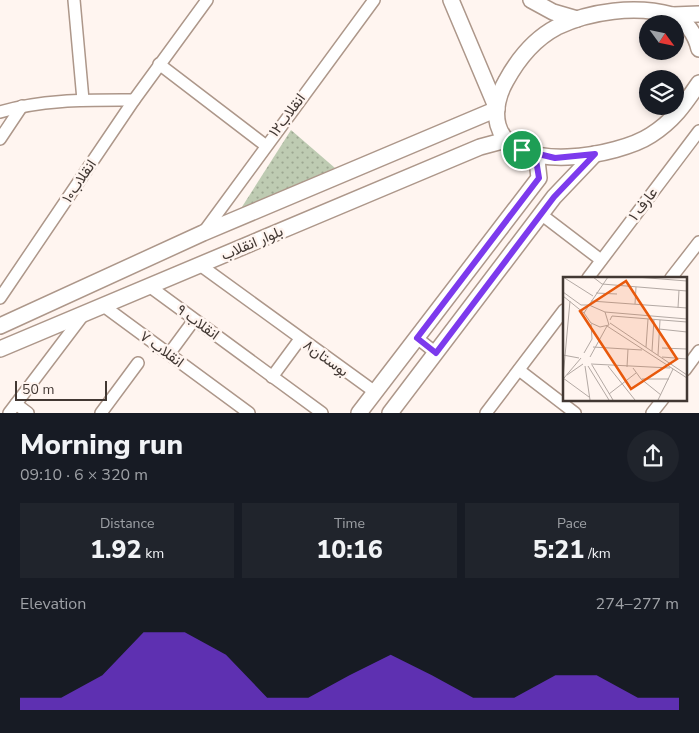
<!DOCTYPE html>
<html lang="en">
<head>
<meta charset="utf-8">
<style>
  :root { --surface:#171b24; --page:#20242c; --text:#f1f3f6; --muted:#9ea1a6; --accent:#7c3aed }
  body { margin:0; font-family:"Nunito Sans",Vazirmatn,sans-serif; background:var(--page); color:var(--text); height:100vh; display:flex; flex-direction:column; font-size:19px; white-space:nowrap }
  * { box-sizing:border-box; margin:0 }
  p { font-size:16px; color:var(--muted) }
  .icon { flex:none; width:28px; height:28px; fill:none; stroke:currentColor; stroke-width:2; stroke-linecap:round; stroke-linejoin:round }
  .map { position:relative; height:413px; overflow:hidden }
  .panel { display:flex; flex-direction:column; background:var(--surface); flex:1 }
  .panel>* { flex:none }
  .needle { width:32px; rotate:123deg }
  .controls { position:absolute; left:639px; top:15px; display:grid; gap:10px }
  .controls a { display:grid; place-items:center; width:45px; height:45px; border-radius:50%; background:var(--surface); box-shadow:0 2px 8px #0003; font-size:25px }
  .scale { position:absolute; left:15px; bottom:12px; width:92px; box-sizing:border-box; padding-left:5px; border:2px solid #423833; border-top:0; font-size:14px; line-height:18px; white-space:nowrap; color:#423833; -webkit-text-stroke:4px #fff5f0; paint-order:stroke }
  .pin { position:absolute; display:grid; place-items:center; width:42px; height:42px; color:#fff; margin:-21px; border:2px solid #fff; border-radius:50%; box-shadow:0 1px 5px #0007 }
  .round { display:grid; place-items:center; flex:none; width:52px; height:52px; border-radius:26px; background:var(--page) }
  .headline { display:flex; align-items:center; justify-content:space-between; height:85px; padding:0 20px }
  h1 { font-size:28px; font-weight:800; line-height:38px }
  .figures { display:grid; grid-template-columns:repeat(3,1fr); gap:8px; height:85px; padding:5px 20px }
  .figures div { display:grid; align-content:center; border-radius:0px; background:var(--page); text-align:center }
  .figures b { font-size:25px; font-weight:800 }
  .figures small { font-size:14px; font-weight:400 }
  .figures p { font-size:14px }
  .chart { height:140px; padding:10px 20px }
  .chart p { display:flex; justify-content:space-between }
  .chart svg { width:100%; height:90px; margin-top:5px; fill:var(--accent); opacity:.7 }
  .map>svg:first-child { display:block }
  .grass { fill:url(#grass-dots) }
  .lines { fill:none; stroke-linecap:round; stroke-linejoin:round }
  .minor-casing { stroke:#ad978a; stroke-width:14 }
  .tertiary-casing { stroke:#ad978a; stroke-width:18 }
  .minor { stroke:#fff; stroke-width:11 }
  .tertiary { stroke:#fff; stroke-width:15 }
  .route-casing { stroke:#fff; stroke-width:10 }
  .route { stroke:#7c3aed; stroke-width:6 }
  .labels { text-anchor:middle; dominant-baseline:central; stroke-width:5; stroke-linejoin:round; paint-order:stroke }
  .street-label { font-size:15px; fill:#423833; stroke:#fff5f0 }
  .inset-road { fill:none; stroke:#b3a9a4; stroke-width:1 }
  .view { fill:#e8590c; fill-opacity:0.15; stroke:#e8590c; stroke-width:2.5 }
  .inset-edge { fill:none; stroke:#423833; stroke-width:2.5 }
</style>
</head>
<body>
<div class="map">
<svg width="699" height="413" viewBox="0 0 699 413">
  <defs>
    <pattern id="grass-dots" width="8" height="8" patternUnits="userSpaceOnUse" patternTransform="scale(1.25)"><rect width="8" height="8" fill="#becbb2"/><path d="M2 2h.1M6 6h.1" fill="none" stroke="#9ca691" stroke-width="1.8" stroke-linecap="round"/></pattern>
  </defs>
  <rect width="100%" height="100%" fill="#fff5f0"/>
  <polygon class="grass" points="291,130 335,168 240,210"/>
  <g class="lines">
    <defs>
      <g id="minor">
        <polyline points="74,0 83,100"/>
        <polyline points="159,64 265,145"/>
        <path d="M0 112C43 99 89 100 134 100"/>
        <polyline points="0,139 22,106"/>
        <polyline points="542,215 601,260"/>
        <polyline points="203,233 374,0"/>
        <polyline points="200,265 375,392"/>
        <polyline points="588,278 699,131"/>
        <polyline points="671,278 699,242"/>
        <polyline points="149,286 322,413"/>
        <polyline points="0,298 134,100 207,0"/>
        <polyline points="105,307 249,413"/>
        <polyline points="417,338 436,353"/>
        <polyline points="169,354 194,320"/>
        <polyline points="519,370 575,413"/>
        <polyline points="685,370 699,351"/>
        <polyline points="272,377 300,339"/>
        <polyline points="16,404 28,413"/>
        <polyline points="9,413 84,314"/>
        <polyline points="101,413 138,363"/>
        <polyline points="486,413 564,310"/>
        <polyline points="652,413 663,399"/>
      </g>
      <g id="tertiary">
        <polyline points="531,0 553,12 577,19"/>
        <polyline points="673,15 699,14"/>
        <path d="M699 49C696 36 686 19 672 15 636 5 590 11 557 27 534 39 518 59 506 81 499 93 494 110 498 125 512 176 619 156 651 135 674 120 684 105 699 83"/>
        <polyline points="0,326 203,233 497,109 451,0"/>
        <polyline points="0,349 480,147 506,140"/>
        <polyline points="359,413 539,178 537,160 523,151"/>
        <polyline points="390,413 554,197 595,154"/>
      </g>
    </defs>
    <use href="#minor" class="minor-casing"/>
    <use href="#tertiary" class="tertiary-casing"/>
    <use href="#minor" class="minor"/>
    <use href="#tertiary" class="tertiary"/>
  </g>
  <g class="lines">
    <defs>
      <polygon id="route" points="522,150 555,158 595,154 554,197 436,353 417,338 539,178 536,160"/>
    </defs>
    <use href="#route" class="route-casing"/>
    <use href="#route" class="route"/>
  </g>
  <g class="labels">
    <g class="street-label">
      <text transform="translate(287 115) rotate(-53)">انقلاب۱۲</text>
      <text transform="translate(79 181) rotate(-56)">انقلاب۱۰</text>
      <text transform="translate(643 204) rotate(-53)">عارف ۱</text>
      <text transform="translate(252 243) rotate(-23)">بلوار انقلاب</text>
      <text transform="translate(198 322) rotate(36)">انقلاب ۹</text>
      <text transform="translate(162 349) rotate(36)">انقلاب ۷</text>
      <text transform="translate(326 358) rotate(36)">بوستان۸</text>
    </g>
  </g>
  <g transform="translate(563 277)">
    <rect width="124" height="124" fill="#fff5f0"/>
    <path class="inset-road" d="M0 0 30 19M30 0 39 7 124 14M73 0 124 4M0 15 18 28H26L45 0M33 16 54 17M0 19 21 36M28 24 124 31M72 27 73 10M26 28 42 35 46 48 37 50 28 46 21 36ZM115 31 116 13M42 35 124 42M47 43 49 39 124 45M47 46 124 98M96 52 124 55M30 70 79 73M83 70 85 42M99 71 124 72M89 74 91 42M21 76 29 62 28 47M0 78 16 81M95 78 97 43M27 80 44 49 124 101M99 80 124 82M28 87 107 91M29 88 50 123M22 89 27 123M25 89 46 123M45 89 72 123M64 90 65 72M70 91 78 102 98 118M4 98 20 87M0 101 7 24M0 101 26 120M1 101 18 81M79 102H106M46 117 73 96M95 123 110 92"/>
    <path class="view" d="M63 4 114 82 68 112 17 34Z"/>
    <rect width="124" height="124" class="inset-edge"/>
  </g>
</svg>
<div class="controls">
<a><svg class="needle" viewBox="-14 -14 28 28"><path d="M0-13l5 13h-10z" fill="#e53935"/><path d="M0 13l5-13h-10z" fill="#9ea1a6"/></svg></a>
<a><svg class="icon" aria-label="layers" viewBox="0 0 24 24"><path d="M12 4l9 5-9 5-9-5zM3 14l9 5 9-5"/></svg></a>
</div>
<div class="scale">50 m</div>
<div class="pin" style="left:522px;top:150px;background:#1e9e55"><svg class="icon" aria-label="arrive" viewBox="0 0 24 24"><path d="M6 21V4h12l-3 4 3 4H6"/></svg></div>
</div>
<section class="panel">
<div class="headline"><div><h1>Morning run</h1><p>09:10 · 6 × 320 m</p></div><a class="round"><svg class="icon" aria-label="share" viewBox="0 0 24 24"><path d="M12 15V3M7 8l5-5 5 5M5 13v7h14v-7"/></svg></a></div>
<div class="figures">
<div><p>Distance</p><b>1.92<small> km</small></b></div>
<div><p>Time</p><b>10:16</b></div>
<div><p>Pace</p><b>5:21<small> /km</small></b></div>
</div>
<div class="chart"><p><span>Elevation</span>274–277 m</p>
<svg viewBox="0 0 160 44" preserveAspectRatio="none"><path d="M0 44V38L10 38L20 27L30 6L40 6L50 17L60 38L70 38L80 27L90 17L100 27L110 38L120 38L130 27L140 27L150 38L160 38V44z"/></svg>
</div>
</section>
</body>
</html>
